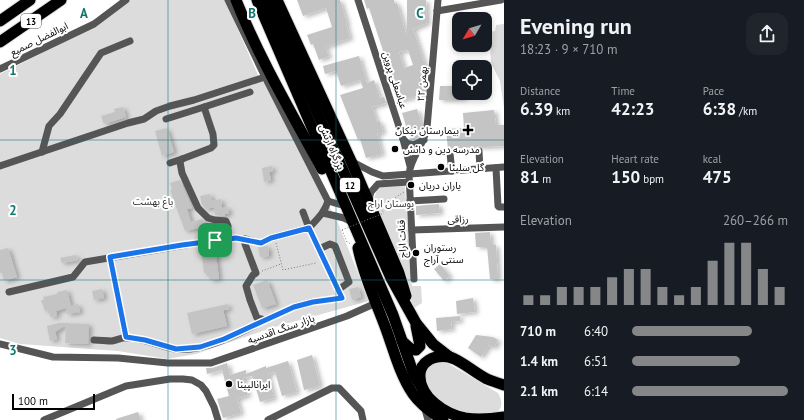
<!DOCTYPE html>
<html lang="en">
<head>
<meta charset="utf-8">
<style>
  :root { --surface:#171b24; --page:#20242c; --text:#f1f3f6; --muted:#9ea1a6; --accent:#858687 }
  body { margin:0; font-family:"PT Sans","Noto Sans Arabic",sans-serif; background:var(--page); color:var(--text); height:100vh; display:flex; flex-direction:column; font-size:15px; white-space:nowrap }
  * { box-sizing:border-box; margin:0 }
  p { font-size:13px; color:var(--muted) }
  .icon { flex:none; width:22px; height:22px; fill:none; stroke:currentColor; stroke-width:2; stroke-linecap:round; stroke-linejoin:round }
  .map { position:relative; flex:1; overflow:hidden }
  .panel { display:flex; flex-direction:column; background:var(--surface); width:300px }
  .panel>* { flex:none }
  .needle { width:26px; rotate:232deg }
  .buttons { position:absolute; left:452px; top:12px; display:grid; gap:8px }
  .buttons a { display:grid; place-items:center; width:40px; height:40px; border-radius:8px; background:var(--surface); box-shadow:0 2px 6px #0003; font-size:20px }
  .scale { position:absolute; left:12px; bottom:10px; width:83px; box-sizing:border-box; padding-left:4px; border:2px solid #000; border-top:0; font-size:11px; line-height:14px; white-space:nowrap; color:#000; -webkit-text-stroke:3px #fff; paint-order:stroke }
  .pin { position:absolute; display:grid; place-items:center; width:34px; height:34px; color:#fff; margin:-17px; border-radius:8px; box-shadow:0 2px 6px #0006 }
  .round { display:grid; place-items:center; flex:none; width:42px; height:42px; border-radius:12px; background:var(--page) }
  .head { display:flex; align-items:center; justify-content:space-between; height:68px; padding:0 16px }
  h1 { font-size:22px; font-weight:700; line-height:30px }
  .figures { display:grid; grid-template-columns:repeat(3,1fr); gap:6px; height:68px; padding:4px 16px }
  .figures div { display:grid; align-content:center }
  .figures b { font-size:17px; font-weight:700 }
  .figures small { font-size:11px; font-weight:400 }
  .figures p { font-size:11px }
  .chart { height:112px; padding:8px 16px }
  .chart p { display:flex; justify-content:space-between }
  .chart svg { width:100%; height:72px; margin-top:4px; stroke:var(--accent); stroke-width:6 }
  ul { padding:0 16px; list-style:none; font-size:13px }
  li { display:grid; grid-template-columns:64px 48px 1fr; align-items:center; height:30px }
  li i { height:10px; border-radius:5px; background:var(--accent) }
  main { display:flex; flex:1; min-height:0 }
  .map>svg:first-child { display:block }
  .green { fill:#dcdcdc }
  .building { fill:#c4c4c4; fill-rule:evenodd; filter:url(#shadow) }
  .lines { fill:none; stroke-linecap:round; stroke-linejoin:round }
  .highway-casing { stroke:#dbdbdb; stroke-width:13 }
  .path { stroke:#777; stroke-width:1; stroke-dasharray:1 2; stroke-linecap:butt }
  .minor { stroke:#555; stroke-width:7 }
  .highway { stroke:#000; stroke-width:11 }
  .path-bridge { stroke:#777; stroke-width:1; stroke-dasharray:1 2; stroke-linecap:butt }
  .route-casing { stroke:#fff; stroke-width:8 }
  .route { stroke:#1a73e8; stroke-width:5 }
  .grid { fill:none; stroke:#0f766e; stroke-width:1; stroke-opacity:0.55 }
  .poi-dot { fill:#000; stroke:#fff; stroke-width:1.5 }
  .labels { text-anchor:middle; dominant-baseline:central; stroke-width:4; stroke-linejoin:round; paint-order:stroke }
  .shield { fill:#fff; stroke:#4c4c4c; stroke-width:1 }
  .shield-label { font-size:9px; font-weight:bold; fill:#000 }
  .street-label { font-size:10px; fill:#000; stroke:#fff }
  .poi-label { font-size:10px; fill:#000; stroke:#fff; text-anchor:start }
  .park-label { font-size:10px; fill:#333; stroke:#fff }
  .grid-label { font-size:13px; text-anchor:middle; font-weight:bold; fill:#0f766e; stroke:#fff; stroke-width:4; stroke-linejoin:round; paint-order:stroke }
</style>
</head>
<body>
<main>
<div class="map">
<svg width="504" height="420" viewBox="0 0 504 420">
  <defs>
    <filter id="shadow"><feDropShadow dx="3.5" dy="2" stdDeviation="2" flood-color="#0004"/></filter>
  </defs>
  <rect width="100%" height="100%" fill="#fff"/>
  <g class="green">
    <polygon points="131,0 225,0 258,75 265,84 338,223 369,301 271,328 196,354 167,359 118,351 20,344 0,338 0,74 96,26"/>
    <polygon points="504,24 504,108 500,81 491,63 489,32 495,31 496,25"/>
    <polygon points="405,186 412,286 421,286 422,303 414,308 373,201 377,190 380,187"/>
    <path d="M442 360 498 393C502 400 503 406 498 412 474 418 444 410 430 390 427 385 425 381 425 375 425 372 425 368 427 366 430 363 438 362 442 360Z"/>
  </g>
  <g class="building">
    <polygon points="297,0 340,0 347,23 346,24 350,38 325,47 329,56 319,60 313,44 311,45 307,35 332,27 326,8 303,16"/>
    <path d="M364 0H394L395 4 397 3 407 37V0H426L427 23 413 29 424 62 425 61V94L398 101 395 92 399 91 395 80 393 81 369 8 367 9ZM408 50 413 65 404 68 399 52Z"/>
    <polygon points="359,56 367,83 374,80 380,98 384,97 386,103 372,107 377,122 380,121 383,132 377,134 382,154 366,158 360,139 358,140 340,95 363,88 360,80 341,86 336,71 325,74 323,66"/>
    <polygon points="440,86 454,86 453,90 459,89 459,93 463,93 464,98 452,99 452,100 439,100"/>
    <polygon points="123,107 126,117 104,124 101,116 115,112 114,109"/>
    <polygon points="417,109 421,122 422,123 422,127 419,137 414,140 410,139 402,113"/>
    <polygon points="494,110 496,125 504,125 504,146 482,147 478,146 475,148 448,150 446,129 464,128 463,113"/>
    <polygon points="167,128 174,152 162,156 155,131"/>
    <polygon points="272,166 273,171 269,172 271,180 264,182 262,168"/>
    <polygon points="180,180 192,208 187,209 191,222 202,219 204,221 207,236 201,237 199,228 185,231 170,190 172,190 170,183"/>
    <polygon points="210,194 212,201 221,199 222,208 228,207 229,214 225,214 225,216 215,215 214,207 206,209 202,205 200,196"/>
    <polygon points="439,204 440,213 416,215 416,206"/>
    <polygon points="490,232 491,245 496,245 498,279 490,279 487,247 476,247 475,233"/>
    <polygon points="268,246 269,256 260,257 258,247"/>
    <polygon points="215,247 219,279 210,280 210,276 207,276 206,273 204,273 201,249"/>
    <polygon points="8,248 17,277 4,281 2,273 0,273 0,250"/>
    <polygon points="76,255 78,260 62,263 60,258"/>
    <polygon points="440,264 450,276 444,281 434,269"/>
    <polygon points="267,280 276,304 262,308 253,285"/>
    <polygon points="358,287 361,297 352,300 349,289"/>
    <polygon points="102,289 104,298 94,300 92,291"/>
    <polygon points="67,290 71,306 78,304 80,312 67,314 66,308 56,311 57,316 50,317 49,310 45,311 41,300 44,300 43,297 57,294 57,292"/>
    <polygon points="473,298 475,312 457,314 456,301"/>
    <polygon points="228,304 229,309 223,310 227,326 192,334 187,313"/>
    <polygon points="460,316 460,321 451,322 452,329 437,331 436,318"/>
    <polygon points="59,323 89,324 88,344 65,343 66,325 55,332 57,339 50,341 47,326"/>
    <polygon points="476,335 493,337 498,340 494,348 489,345 481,357 468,348"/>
    <polygon points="312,355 320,386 304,390 297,360"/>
    <polygon points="288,361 297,392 282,396 275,372 268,374 274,398 260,402 252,376 243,378 248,395 237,399 241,413 223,418 217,399 229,396 222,370 207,374 206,368 212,368 227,363 230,375 246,370 246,374 266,366 266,368"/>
    <polygon points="138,412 141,420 116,420 116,419"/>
  </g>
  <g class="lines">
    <defs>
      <g id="highway">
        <path d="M236 0C259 58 292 114 322 169"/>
        <polyline points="257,0 393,315 414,375 424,391"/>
        <polyline points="267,0 391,278 416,323 433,344 451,358"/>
        <polyline points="277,0 351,161 399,273 406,296"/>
        <polyline points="0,21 30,0"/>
        <polyline points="0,42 61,0"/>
        <path d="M358 248C364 277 376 302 386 329 394 351 400 375 413 394 421 405 432 413 443 420"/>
        <polyline points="402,341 411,349 416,350 420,346 416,326"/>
        <path d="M504 385C498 383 492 381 487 379 475 373 462 361 450 357 443 356 435 356 429 360 424 363 420 368 420 375 419 397 445 414 465 418 477 420 491 419 504 417"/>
      </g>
    </defs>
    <use href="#highway" class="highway-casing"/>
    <g class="path">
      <polyline points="380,207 404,192"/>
      <polyline points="381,208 384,213"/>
      <polyline points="342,230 347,242 351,244"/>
      <polyline points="276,243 283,270 316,263"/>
      <polyline points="262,271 281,264"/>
    </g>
    <g class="minor">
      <polyline points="228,0 265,77 328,201 345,206"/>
      <polyline points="358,0 403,139 410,166"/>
      <polyline points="437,11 501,0"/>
      <polyline points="0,69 94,24 126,0"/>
      <path d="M250 92 204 107 213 134 214 145 211 148 182 159 180 162 182 173 198 208 208 218 215 220 226 221 228 226 214 231 213 236 215 240 237 238 245 239V244L256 273 253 275 246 286 250 300 257 318 265 320 294 307 313 302 342 298 309 228C317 219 325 212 328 201"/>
      <polyline points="166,119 204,107"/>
      <polyline points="403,139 407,143 414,145 424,140"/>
      <polyline points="479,151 480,169"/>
      <polyline points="42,152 49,126 60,114 101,53 130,41"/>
      <polyline points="450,154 452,171"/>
      <polyline points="351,161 372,172 383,176 504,167"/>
      <polyline points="170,163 182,159"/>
      <polyline points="0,166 128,123 144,119 156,111 170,106 194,100 265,77"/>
      <polyline points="496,168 498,206 499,207 504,207"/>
      <polyline points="410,201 444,199"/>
      <polyline points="368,202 371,192 378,184 409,182"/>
      <polyline points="323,213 344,218 352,222"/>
      <polyline points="412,230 504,227"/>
      <polyline points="245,239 261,243 271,238 309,228 303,212"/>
      <polyline points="319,249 330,244 335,246 349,282 338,290"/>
      <polyline points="110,257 126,337"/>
      <path d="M414 279 409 174C411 157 424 145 427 128L438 0"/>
      <polyline points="9,292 73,277 85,262 215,240"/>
      <path d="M94 340C100 340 106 341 112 341 117 340 122 337 127 338 144 338 159 346 175 349 202 353 241 333 265 320"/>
      <polyline points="0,344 53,357 118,358 168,363 211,363 347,316 376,303"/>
      <polyline points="424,406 428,420"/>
      <polyline points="44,420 126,386 170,379 183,379 192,380 201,385 206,391 214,407 218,420"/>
      <polyline points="268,420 332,388 339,388 361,411 363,420"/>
    </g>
    <use href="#highway" class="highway"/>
    <polyline class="path-bridge" points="342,230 384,213"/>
  </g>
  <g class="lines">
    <defs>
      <polygon id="route" points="309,228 342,298 313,302 294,307 224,339 200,347 176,349 145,340 126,337 110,257 182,245 236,238 261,243 271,238"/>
    </defs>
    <use href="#route" class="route-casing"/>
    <use href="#route" class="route"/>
  </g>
  <path class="grid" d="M168 0V420M336 0V420M0 140H504M0 280H504"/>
  <g class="poi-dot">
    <path d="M466 124h4v4h4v4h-4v4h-4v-4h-4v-4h4z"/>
    <circle cx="395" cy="149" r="4"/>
    <circle cx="441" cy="167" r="4"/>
    <circle cx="411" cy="185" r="4"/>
    <circle cx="416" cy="253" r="4"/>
    <circle cx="229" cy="384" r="4"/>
  </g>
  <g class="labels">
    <g class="shield">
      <rect x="21" y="14" width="20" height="14" rx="3"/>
      <rect x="340" y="178" width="20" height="14" rx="3"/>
    </g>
    <g class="shield-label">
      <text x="31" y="21">13</text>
      <text x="350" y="185">12</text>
    </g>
    <g class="street-label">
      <text transform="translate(39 39) rotate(-26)">ابوالفضل صمیع</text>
      <text transform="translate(395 80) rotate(72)">عباسعلی پروین</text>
      <text transform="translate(422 84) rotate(-85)">۲۲ بهمن</text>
      <text transform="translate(332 147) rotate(67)">بزرگراه ارتش</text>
      <text transform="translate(458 219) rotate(-2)">رزاقی</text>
      <text transform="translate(402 239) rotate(-93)">قنات اراج</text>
      <text transform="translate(281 329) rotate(-19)">بازار سنگ اقدسیه</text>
    </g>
    <g class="poi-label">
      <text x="459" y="130" text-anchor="end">بیمارستان نیکان</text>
      <text x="403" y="149">مدرسه دین و دانش</text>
      <text x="449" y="167">گل سلینا</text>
      <text x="419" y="185">یاران دریان</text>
      <text x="424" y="247">رستوران<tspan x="424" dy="12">سنتی آراج</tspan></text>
      <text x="237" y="384">ایرانالپینا</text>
    </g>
    <g class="park-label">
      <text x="153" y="201">باغ بهشت</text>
      <text x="391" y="203">بوستان اراج</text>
    </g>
  </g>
  <g class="grid-label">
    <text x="84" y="18">A</text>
    <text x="252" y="18">B</text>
    <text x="420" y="18">C</text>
    <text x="13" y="75">1</text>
    <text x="13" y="215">2</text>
    <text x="13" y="355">3</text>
  </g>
</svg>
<div class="buttons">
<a><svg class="needle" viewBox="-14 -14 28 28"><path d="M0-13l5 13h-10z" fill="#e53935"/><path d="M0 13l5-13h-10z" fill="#9ea1a6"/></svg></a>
<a><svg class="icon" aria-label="locate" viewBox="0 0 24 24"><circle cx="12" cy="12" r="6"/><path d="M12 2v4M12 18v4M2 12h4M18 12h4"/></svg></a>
</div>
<div class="scale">100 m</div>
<div class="pin" style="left:215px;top:240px;background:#1e9e55"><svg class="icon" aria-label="arrive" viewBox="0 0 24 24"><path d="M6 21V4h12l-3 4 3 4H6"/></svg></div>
</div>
<section class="panel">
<div class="head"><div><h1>Evening run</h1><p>18:23 · 9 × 710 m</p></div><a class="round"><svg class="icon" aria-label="share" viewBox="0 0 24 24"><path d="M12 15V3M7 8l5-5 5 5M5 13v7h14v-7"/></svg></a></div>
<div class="figures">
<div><p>Distance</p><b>6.39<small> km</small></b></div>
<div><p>Time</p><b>42:23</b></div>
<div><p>Pace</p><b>6:38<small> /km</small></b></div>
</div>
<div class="figures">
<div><p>Elevation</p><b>81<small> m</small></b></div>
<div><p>Heart rate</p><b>150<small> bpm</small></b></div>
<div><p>kcal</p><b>475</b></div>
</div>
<div class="chart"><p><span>Elevation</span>260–266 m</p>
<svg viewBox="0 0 160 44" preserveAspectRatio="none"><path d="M5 44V38M15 44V38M25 44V33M35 44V33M45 44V33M55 44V27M65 44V22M75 44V22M85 44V33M95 44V38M105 44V33M115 44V17M125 44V6M135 44V6M145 44V22M155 44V33"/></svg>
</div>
<ul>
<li><b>710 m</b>6:40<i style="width:77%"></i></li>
<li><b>1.4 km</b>6:51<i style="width:69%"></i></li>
<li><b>2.1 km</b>6:14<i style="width:100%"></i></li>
</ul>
</section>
</main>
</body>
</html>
